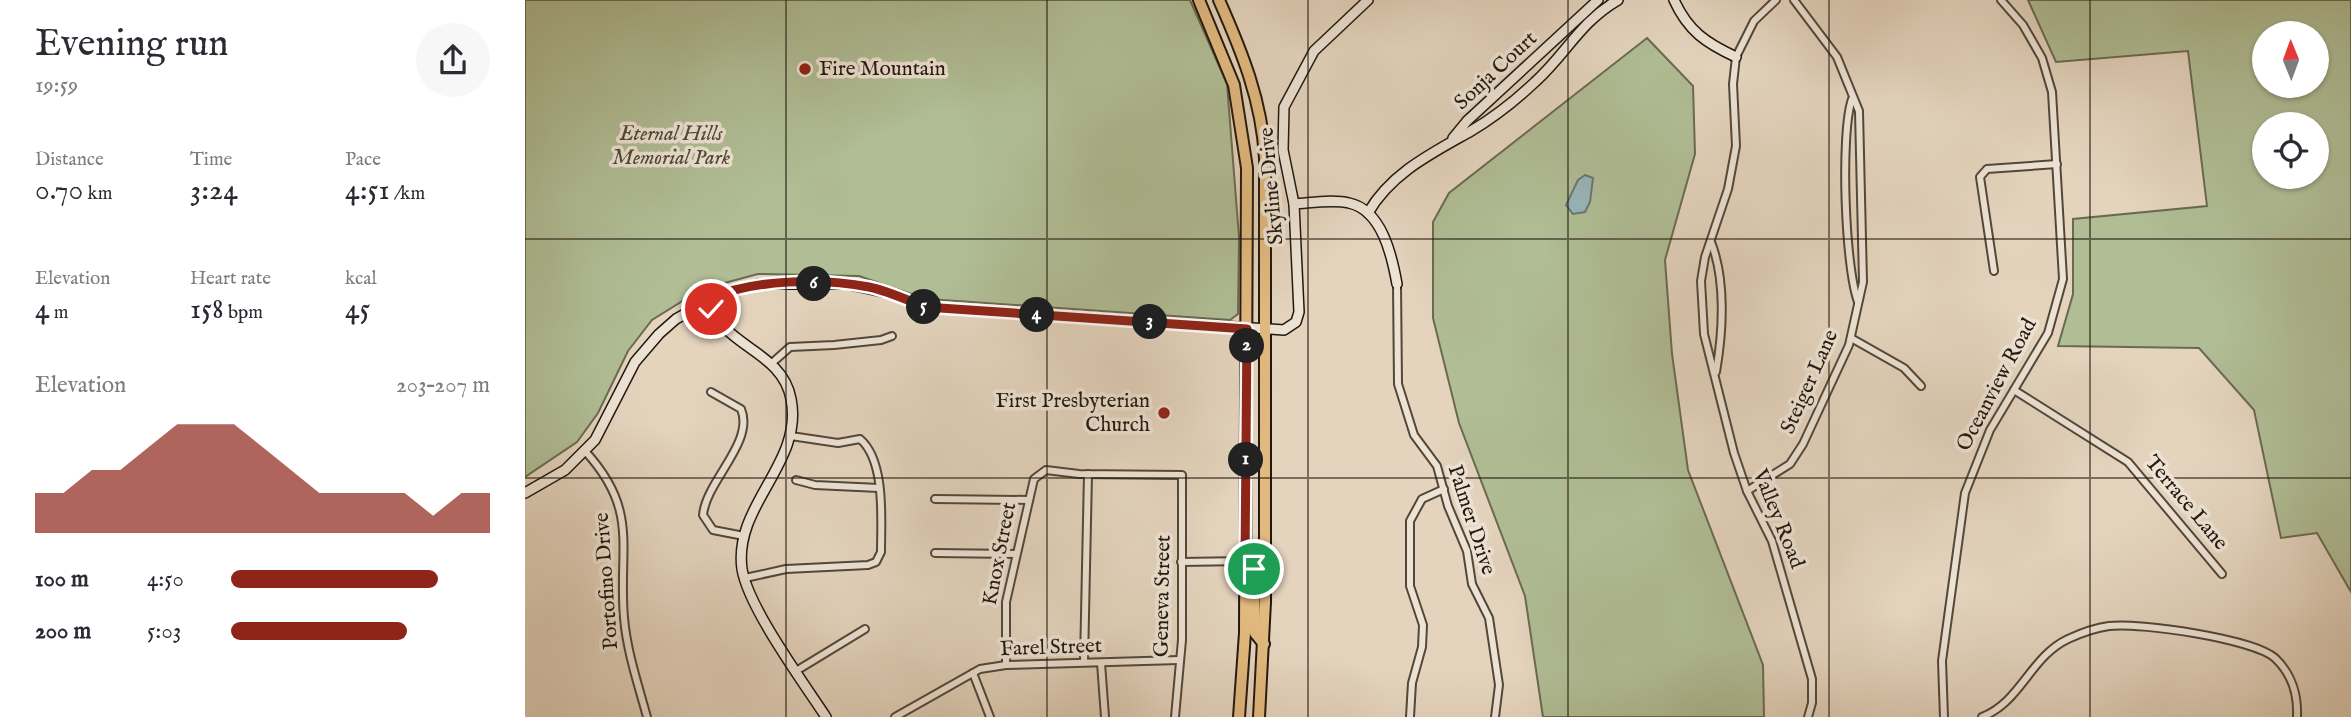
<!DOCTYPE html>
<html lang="en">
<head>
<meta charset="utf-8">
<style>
  :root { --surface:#fff; --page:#f7f7f7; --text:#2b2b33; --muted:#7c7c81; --accent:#8f2418 }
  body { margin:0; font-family:"IM FELL English",serif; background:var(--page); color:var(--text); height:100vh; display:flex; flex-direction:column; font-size:26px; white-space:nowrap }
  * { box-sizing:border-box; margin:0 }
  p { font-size:23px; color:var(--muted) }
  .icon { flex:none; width:38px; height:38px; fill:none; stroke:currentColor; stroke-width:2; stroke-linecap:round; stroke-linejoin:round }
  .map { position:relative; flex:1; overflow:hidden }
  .sheet { display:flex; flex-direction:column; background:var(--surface); width:525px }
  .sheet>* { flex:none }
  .needle { width:46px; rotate:359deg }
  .fabs { position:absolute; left:1727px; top:21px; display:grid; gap:14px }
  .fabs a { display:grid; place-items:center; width:77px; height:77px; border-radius:50%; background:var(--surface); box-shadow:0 2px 5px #0004; font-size:35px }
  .pin { position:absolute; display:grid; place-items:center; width:60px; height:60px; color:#fff; margin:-30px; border:4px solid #fff; border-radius:50%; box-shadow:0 2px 7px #0007 }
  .km { position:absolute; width:35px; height:35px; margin:-18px; border-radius:50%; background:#222; color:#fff; font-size:19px; line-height:35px; text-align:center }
  .round { display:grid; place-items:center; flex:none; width:74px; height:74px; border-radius:37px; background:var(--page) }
  .overview { display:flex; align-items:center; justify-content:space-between; height:119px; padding:0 35px }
  h1 { font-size:38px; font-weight:600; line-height:52px }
  .metrics { display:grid; grid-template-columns:repeat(3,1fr); gap:10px; height:119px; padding:7px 35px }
  .metrics div { display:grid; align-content:center }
  .metrics b { font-size:30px; font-weight:600 }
  .metrics small { font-size:19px; font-weight:400 }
  .metrics p { font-size:19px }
  .chart { height:196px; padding:14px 35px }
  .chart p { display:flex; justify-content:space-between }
  .chart svg { width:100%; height:126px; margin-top:7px; fill:var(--accent); opacity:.7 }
  ul { padding:0 35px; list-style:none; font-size:23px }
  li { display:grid; grid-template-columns:112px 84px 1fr; align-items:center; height:52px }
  li i { height:18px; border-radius:9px; background:var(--accent) }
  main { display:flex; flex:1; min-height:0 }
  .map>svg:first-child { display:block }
  .green { fill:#b0bd95; stroke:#6a6a52; stroke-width:2; fill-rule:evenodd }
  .water { fill:#98b6ba; stroke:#697775; stroke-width:2 }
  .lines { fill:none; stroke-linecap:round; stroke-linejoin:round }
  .street-casing { stroke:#53473a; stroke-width:10 }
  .secondary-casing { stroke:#23180e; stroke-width:12 }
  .primary-casing { stroke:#23180e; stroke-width:14 }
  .street { stroke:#ede3d5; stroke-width:6 }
  .secondary { stroke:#ede3d5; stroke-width:9 }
  .primary { stroke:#e2ba7f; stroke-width:10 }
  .route-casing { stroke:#fff; stroke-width:14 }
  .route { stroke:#8f2418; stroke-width:9 }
  .grid { fill:none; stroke:#23180e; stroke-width:2; stroke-opacity:0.55 }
  .poi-dot { fill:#8f2418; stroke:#ede3d5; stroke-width:2.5 }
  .labels { text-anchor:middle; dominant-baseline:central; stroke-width:7; stroke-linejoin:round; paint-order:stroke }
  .poi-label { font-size:21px; fill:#23180e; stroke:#ede3d5; text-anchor:start }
  .street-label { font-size:21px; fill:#23180e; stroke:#ede3d5 }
  .park-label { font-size:21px; font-style:italic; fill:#4d4a36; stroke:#ede3d5 }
</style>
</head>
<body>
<main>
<section class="sheet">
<div class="overview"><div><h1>Evening run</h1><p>19:59</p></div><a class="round"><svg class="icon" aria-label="share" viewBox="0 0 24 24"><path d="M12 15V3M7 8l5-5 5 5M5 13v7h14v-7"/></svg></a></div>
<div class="metrics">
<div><p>Distance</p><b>0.70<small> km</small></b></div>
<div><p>Time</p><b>3:24</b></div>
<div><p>Pace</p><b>4:51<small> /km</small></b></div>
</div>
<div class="metrics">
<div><p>Elevation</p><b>4<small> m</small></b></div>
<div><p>Heart rate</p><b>158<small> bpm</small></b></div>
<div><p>kcal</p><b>45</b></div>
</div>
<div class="chart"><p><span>Elevation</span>203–207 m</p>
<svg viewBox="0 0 160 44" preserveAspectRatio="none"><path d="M0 44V30L10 30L20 22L30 22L40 14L50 6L60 6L70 6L80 14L90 22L100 30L110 30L120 30L130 30L140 38L150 30L160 30V44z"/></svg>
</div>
<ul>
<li><b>100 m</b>4:50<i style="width:80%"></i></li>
<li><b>200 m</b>5:03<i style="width:68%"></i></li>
</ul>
</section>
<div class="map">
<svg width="1826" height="717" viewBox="0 0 1826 717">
  <rect width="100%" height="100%" fill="#e4d4be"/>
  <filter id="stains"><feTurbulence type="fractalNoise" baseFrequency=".00286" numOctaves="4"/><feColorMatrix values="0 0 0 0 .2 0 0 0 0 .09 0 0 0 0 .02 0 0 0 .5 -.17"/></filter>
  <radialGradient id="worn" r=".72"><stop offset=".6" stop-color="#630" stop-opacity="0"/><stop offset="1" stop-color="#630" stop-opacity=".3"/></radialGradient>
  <g class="green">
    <polygon points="0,0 665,0 702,84 714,237 713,314 705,320 418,300 398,298 334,276 233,274 177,289 127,320 103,351 73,413 52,442 0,477"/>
    <path d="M1503 0H1826V592L1792 533 1756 538 1729 410 1674 348 1533 346 1548 294V219L1682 206 1663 51 1531 62ZM1792 33V86H1740V33ZM1792 124V177H1740V124Z"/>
    <polygon points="1122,38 1168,86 1170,154 1140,260 1147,354 1163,470 1238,665 1239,717 1018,717 1000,596 934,423 908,318 908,222 924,193"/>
  </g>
  <polygon class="water" points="1060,175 1068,178 1065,202 1060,212 1048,214 1041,205 1053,180"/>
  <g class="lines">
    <defs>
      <g id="street">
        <polyline points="1251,0 1229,21 1211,57 1208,84 1211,146 1203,189 1180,257 1176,281 1179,334 1209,453 1222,491 1247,541 1287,679 1287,703 1283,717"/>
        <path d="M1327 99C1315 134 1320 267 1333 302"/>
        <path d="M1186 242C1201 280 1198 332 1191 372"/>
        <polyline points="1469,271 1455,177 1462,169 1532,164"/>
        <polyline points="872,284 873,384 889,435 912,466 923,506 942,551 947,584 964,618 974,685 970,717"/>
        <polyline points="1326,338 1379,368 1396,386"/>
        <polyline points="247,363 265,347 309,345 356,340 367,336"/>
        <polyline points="1489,390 1603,462 1697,574"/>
        <path d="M186 392 216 409C230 442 181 481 178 515L188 530 219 536"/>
        <path d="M60 451C115 511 93 547 99 618 102 652 113 684 122 717"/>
        <polyline points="271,480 290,485 354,488"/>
        <polyline points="1222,491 1265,464 1278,444 1324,345 1338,282 1334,111 1312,57 1269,0"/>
        <polyline points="410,499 503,500"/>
        <polyline points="410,553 491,554"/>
        <polyline points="656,562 720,561"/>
        <path d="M220 578 261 569 343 565 351 562 356 552C356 521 361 461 335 439L313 443 266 436"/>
        <polyline points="559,662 563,474"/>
        <polyline points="576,663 580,717"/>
        <polyline points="481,665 481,602 509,479 521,470 554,474 657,475 657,640 650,717"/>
        <polyline points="271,671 340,629"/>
        <polyline points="448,673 465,717"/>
        <polyline points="370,717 455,669 481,665 654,660"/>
        <polyline points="885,717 887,683 897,647 898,625 885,586 885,521 897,499 919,489"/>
        <polyline points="1419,717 1417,661 1440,493 1465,430 1523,333 1538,279 1527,92 1517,58 1498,25 1476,0"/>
        <path d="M1457 717C1496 702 1505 657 1543 639 1556 633 1569 628 1584 626 1614 622 1729 639 1750 658 1767 674 1773 696 1772 717"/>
      </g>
      <g id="secondary">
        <path d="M1149 0C1163 31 1181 43 1211 57"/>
        <polyline points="928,138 942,121 1073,0"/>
        <path d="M769 204C786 203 808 199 824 203 857 210 867 256 872 284"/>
        <path d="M843 213C866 173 907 153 946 131 968 118 991 100 1010 82 1041 54 1055 22 1093 0"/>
        <path d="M184 299C194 347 257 349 266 399 279 463 208 505 217 569 223 607 278 682 301 717"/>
        <polyline points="0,493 40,470 70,440 110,362 134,334 151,319 197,293 234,284 321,284 363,293 400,307 759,330 771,322 774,312 769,204 758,150 759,107 789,51 843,0"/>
      </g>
      <g id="primary">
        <polyline points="674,0 709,85 722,168 720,633 714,717"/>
        <path d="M694 0C717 52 737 101 740 158V602L734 717"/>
        <polyline points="720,561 729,569 730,633 739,644"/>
      </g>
    </defs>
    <use href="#street" class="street-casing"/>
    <use href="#secondary" class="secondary-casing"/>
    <use href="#primary" class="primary-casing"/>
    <use href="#street" class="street"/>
    <use href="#secondary" class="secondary"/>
    <use href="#primary" class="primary"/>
  </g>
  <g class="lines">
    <defs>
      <path id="route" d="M186 309 184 299C228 279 297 278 344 287 363 291 382 300 400 307L722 329 720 561 729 569"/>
    </defs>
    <use href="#route" class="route-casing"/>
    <use href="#route" class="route"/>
  </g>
  <path class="grid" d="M261 0V717M522 0V717M783 0V717M1043 0V717M1304 0V717M1565 0V717M0 239H1826M0 478H1826"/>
  <g class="poi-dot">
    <circle cx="280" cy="69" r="7"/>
    <circle cx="639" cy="413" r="7"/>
  </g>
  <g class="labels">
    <g class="poi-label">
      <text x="294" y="69">Fire Mountain</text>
      <text x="625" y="401" text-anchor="end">First Presbyterian<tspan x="625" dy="24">Church</tspan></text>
    </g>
    <g class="street-label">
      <text transform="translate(971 71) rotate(-43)">Sonja Court</text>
      <text transform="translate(747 186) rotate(-95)">Skyline Drive</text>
      <text transform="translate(1285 382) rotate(-66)">Steiger Lane</text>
      <text transform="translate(1472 385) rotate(-62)">Oceanview Road</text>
      <text transform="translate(1661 503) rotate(50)">Terrace Lane</text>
      <text transform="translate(1253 519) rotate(68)">Valley Road</text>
      <text transform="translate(946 520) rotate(72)">Palmer Drive</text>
      <text transform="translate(475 554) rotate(-79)">Knox Street</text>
      <text transform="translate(82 581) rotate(-94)">Portofino Drive</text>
      <text transform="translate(638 596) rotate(-89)">Geneva Street</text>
      <text transform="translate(526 648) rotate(-2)">Farel Street</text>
    </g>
    <g class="park-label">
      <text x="146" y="134">Eternal Hills<tspan x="146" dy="24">Memorial Park</tspan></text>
    </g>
  </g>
  <rect width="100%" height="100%" filter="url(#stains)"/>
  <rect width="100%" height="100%" fill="url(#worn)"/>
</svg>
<div class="fabs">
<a><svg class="needle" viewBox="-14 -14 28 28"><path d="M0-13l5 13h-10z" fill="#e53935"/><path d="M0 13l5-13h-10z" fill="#7c7c81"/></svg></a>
<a><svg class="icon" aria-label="locate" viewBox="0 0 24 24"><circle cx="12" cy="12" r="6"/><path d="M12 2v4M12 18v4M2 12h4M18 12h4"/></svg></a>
</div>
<div class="pin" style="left:729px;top:569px;background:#1e9e55"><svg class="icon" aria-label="arrive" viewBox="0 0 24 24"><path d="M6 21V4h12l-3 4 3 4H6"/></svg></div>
<div class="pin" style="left:186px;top:309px;background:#d93025"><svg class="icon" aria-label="check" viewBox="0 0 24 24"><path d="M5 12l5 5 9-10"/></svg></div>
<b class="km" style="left:721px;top:460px">1</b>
<b class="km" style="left:722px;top:346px">2</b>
<b class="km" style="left:625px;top:322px">3</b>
<b class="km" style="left:512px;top:315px">4</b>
<b class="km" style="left:399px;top:307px">5</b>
<b class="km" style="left:289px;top:284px">6</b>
</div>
</main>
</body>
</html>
